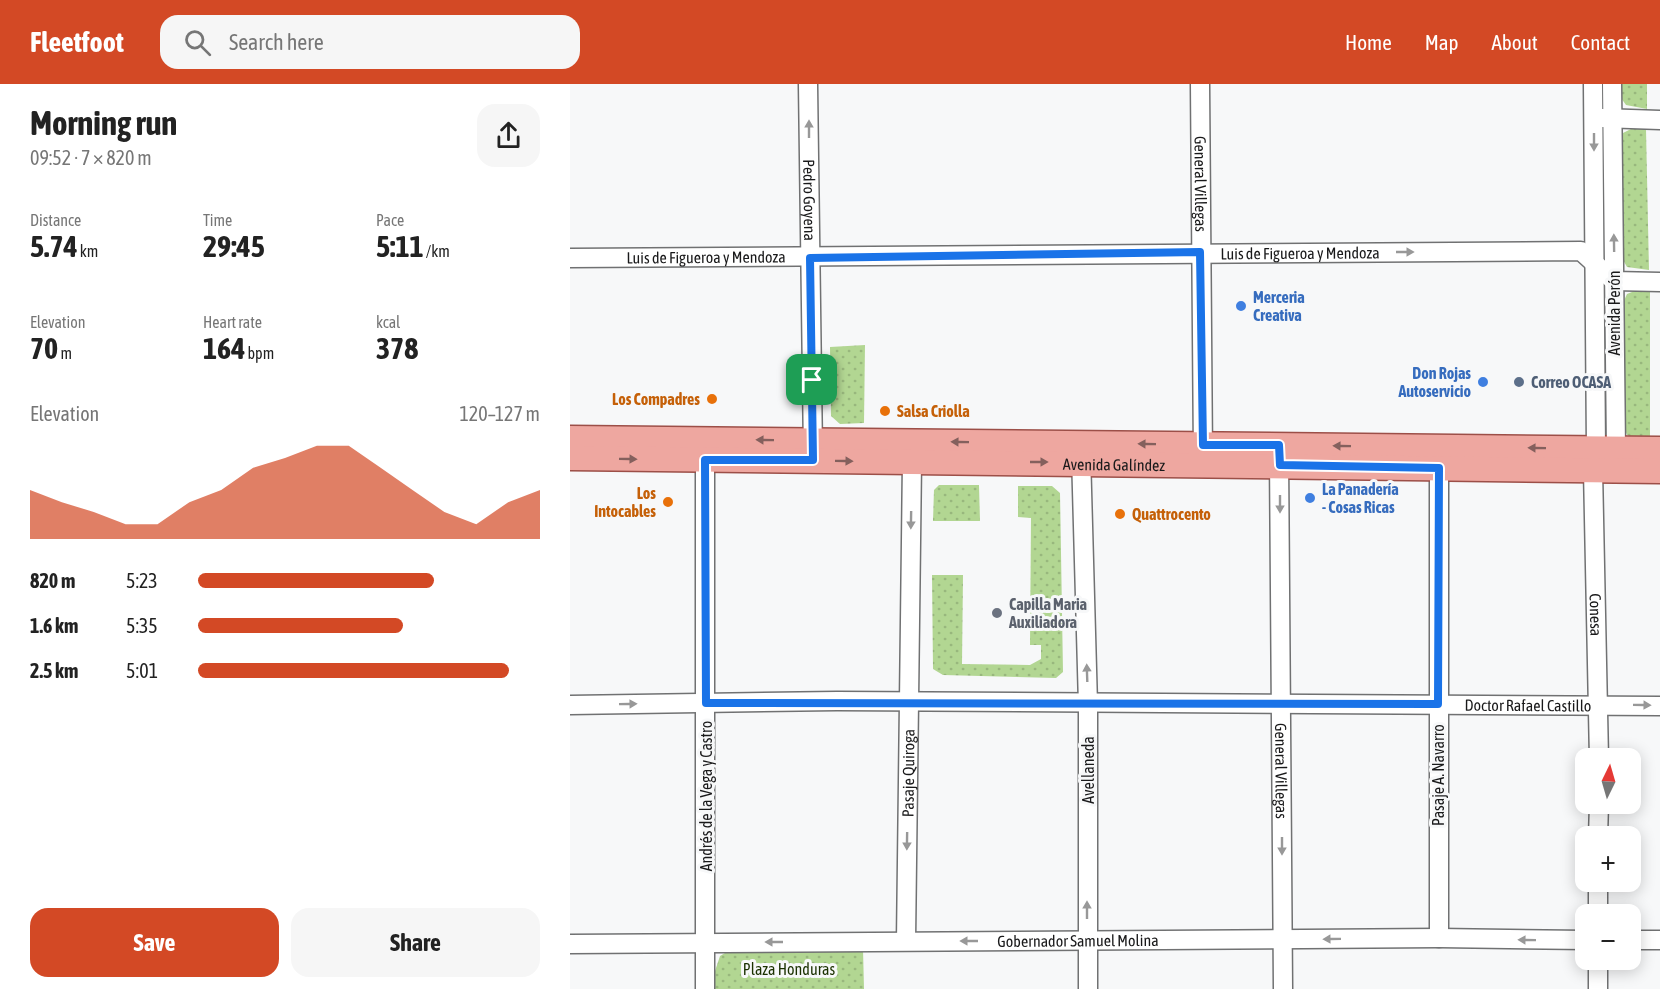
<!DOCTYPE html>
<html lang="en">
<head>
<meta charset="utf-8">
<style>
  :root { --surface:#fff; --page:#f6f6f6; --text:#222; --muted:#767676; --accent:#d34925 }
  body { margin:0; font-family:"Asap Condensed",sans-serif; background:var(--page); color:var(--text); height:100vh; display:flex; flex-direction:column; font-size:22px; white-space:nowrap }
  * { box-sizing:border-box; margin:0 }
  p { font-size:20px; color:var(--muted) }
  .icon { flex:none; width:33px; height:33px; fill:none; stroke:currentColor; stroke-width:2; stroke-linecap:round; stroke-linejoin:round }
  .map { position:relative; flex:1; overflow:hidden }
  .details { display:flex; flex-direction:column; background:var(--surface); width:570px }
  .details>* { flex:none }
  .needle { width:39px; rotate:5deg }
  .buttons { position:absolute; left:1005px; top:664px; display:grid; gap:12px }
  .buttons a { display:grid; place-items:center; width:66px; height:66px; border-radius:12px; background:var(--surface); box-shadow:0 3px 15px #0003; font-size:30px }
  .pin { position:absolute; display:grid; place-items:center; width:51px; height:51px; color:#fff; margin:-26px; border-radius:12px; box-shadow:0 3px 9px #0006 }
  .round { display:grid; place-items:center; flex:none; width:63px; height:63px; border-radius:18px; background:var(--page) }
  .summary { display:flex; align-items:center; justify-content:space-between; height:102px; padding:0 30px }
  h1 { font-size:33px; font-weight:700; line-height:45px }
  .metrics { display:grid; grid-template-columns:repeat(3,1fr); gap:9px; height:102px; padding:6px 30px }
  .metrics div { display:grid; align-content:center }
  .metrics b { font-size:30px; font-weight:700 }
  .metrics small { font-size:16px; font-weight:400 }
  .metrics p { font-size:16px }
  .chart { height:168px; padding:12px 30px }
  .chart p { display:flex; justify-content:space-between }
  .chart svg { width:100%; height:108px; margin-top:6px; fill:var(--accent); opacity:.7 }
  .button { display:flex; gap:12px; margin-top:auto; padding:12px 30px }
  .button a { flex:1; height:69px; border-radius:18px; background:var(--accent); color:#fff; font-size:24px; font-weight:700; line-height:69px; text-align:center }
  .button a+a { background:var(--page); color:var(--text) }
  ul { padding:0 30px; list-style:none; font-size:20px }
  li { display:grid; grid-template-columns:96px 72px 1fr; align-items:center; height:45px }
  li i { height:15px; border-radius:8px; background:var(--accent) }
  header { display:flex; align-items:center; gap:36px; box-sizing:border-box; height:84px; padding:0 30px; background:var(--accent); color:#fff }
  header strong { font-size:28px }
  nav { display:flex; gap:33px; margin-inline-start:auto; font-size:21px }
  .search { width:420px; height:54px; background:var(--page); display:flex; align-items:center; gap:15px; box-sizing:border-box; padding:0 21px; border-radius:18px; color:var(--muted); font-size:22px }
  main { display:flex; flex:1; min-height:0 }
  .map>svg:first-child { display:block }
  .grass { fill:url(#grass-dots) }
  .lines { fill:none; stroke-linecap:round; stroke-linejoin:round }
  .minor-casing { stroke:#707172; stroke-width:21 }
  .major-casing { stroke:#9c4f48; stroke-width:27 }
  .minor { stroke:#fff; stroke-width:18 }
  .major { stroke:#eea7a0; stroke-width:24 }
  .oneway { fill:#989898 }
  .oneway2 { fill:#84605d }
  .route-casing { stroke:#fff; stroke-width:12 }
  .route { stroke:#1a73e8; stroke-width:8 }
  .shop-dot { fill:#3f7fe0; stroke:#f7f8f9; stroke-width:2 }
  .service-dot { fill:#5c6f8a; stroke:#f7f8f9; stroke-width:2 }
  .food-dot { fill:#e8710a; stroke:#f7f8f9; stroke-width:2 }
  .worship-dot { fill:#6b7280; stroke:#f7f8f9; stroke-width:2 }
  .labels { text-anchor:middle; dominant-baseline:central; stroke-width:6; stroke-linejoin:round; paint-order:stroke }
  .street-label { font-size:16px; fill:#19191a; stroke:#f7f8f9 }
  .shop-label { font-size:16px; font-weight:bold; fill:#366cbe; stroke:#f7f8f9; text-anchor:start }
  .service-label { font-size:16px; font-weight:bold; fill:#4e5e75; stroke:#f7f8f9; text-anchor:start }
  .food-label { font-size:16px; font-weight:bold; fill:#c56008; stroke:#f7f8f9; text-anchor:end }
  .worship-label { font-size:16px; font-weight:bold; fill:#5b616d; stroke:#f7f8f9; text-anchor:start }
  .park-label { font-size:16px; fill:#1b3100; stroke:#f7f8f9 }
</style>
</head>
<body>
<header>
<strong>Fleetfoot</strong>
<div class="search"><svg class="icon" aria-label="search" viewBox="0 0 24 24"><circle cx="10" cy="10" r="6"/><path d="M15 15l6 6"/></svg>Search here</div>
<nav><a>Home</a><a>Map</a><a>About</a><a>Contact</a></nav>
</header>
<main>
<section class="details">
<div class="summary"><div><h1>Morning run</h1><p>09:52 · 7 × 820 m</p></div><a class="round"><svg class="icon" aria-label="share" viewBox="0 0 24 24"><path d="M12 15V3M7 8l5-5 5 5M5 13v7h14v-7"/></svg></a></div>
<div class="metrics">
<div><p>Distance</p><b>5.74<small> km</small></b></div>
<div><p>Time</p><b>29:45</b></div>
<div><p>Pace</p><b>5:11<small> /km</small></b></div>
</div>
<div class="metrics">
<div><p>Elevation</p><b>70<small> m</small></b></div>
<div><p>Heart rate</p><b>164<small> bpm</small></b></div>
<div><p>kcal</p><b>378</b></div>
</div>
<div class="chart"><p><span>Elevation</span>120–127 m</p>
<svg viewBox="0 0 160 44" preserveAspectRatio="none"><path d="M0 44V24L10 29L20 33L30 38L40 38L50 29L60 24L70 15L80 11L90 6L100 6L110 15L120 24L130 33L140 38L150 29L160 24V44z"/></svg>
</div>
<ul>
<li><b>820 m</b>5:23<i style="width:69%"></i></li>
<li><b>1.6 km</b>5:35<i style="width:60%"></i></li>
<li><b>2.5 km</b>5:01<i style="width:91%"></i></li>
</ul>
<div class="button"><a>Save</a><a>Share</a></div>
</section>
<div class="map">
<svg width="1090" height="905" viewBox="0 0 1090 905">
  <defs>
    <pattern id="grass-dots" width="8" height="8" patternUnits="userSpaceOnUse" patternTransform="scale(1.5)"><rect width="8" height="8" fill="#b2d692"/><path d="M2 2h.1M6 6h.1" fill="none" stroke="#98b77d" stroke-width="1.8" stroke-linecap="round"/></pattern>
  </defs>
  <rect width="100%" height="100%" fill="#f7f8f9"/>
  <g class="grass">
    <polygon points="1051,0 1077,0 1077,25 1056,21 1051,14"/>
    <polygon points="1063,44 1076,45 1079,186 1057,183 1053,176 1050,57 1053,49"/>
    <polygon points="1067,206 1080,206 1080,356 1069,356 1057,351 1054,343 1052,221 1057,210"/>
    <polygon points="295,261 294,339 270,340 261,332 260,263"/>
    <polygon points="369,401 409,401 410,437 363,437 364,406"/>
    <polygon points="448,402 482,402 490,409 493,588 486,594 373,591 363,585 362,491 393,491 392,580 460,581 471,575 471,561 460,561 461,434 448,433"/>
    <polygon points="293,865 294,905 145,905 145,887 150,872 160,866"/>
  </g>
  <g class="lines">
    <defs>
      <g id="minor">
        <path id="s1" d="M238 0 243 369"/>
        <path id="s2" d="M630 0 633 373"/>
        <path id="s3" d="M1023 0 1026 365 1023 386 1029 675"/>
        <polyline points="1032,34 1090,36"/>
        <path id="s4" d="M0 174 1011 167 1044 197 1090 198"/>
        <polyline points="511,370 518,621 518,905"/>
        <path id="s5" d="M709 372 713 905"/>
        <polyline points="1038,372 1046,365 1042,0"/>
        <path id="s6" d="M0 621 267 617 1090 622"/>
        <polyline points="1028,753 1029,720"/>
        <polyline points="1028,831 1028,798"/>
        <polyline points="869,854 869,384"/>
        <polyline points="1060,856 1090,856"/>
        <path id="s7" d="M336 857 342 377"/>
        <path id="s8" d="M0 860 869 854 1016 856"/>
        <polyline points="1028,876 1028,905"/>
        <polyline points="135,905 135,376"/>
      </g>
      <g id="major">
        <polyline points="0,354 1090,365"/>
        <path id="s9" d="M0 374 1090 387"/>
      </g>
    </defs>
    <use href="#minor" class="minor-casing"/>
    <use href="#major" class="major-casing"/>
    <use href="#minor" class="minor"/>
    <use href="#major" class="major"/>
  </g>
  <defs><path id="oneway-solid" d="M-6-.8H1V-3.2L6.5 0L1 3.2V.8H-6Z" transform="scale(1.5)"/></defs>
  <g class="oneway">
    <use href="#oneway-solid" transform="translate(239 45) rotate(-90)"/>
    <use href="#oneway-solid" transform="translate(1024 58) rotate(90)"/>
    <use href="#oneway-solid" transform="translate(1044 159) rotate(-91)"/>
    <use href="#oneway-solid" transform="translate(835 168)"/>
    <use href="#oneway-solid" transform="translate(710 420) rotate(90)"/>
    <use href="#oneway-solid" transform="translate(341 436) rotate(91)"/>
    <use href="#oneway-solid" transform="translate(517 589) rotate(-92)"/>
    <use href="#oneway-solid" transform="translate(58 620) rotate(-1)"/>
    <use href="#oneway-solid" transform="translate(1072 621) rotate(1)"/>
    <use href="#oneway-solid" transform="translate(337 757) rotate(91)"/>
    <use href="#oneway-solid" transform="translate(712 762) rotate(90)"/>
    <use href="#oneway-solid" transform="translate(517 826) rotate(-90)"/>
    <use href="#oneway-solid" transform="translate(762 855) rotate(179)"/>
    <use href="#oneway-solid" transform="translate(957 856) rotate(-179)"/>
    <use href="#oneway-solid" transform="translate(399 857) rotate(180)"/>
    <use href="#oneway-solid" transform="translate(204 858) rotate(180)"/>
  </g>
  <g class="oneway2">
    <use href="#oneway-solid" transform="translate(195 356) rotate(-179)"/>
    <use href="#oneway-solid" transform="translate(390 358) rotate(-179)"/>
    <use href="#oneway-solid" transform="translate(577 360) rotate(-179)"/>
    <use href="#oneway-solid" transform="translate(772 362) rotate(-179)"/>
    <use href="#oneway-solid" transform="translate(967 364) rotate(-179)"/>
    <use href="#oneway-solid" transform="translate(58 375) rotate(1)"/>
    <use href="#oneway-solid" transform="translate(274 377) rotate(1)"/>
    <use href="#oneway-solid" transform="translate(469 378)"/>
  </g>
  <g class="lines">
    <defs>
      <polygon id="route" points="630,168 633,361 709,361 710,381 869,384 868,620 136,619 135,376 243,376 240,174"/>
    </defs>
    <use href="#route" class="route-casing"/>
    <use href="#route" class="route"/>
  </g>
  <g class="shop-dot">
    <circle cx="671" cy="222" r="6"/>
    <circle cx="913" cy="298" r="6"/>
    <circle cx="740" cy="414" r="6"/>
  </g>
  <circle class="service-dot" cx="949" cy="298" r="6"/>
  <g class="food-dot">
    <circle cx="142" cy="315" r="6"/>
    <circle cx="315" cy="327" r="6"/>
    <circle cx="98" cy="418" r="6"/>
    <circle cx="550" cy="430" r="6"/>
  </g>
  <circle class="worship-dot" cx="427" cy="529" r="6"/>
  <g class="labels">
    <g class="street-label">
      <text stroke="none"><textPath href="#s2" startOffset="100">General Villegas</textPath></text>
      <text stroke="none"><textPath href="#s1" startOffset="116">Pedro Goyena</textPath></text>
      <text stroke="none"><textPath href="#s4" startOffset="730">Luis de Figueroa y Mendoza</textPath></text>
      <text stroke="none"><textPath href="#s4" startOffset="136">Luis de Figueroa y Mendoza</textPath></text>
      <text transform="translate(1044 229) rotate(-90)">Avenida Perón</text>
      <text stroke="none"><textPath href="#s9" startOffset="544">Avenida Galíndez</textPath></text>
      <text stroke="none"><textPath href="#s3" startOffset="531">Conesa</textPath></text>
      <text stroke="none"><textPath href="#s6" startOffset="958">Doctor Rafael Castillo</textPath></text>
      <text transform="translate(518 686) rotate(-90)">Avellaneda</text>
      <text stroke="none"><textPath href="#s5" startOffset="315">General Villegas</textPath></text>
      <text stroke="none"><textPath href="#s7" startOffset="168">Pasaje Quiroga</textPath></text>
      <text transform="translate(868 691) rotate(-90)">Pasaje A. Navarro</text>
      <text transform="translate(136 712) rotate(-90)">Andrés de la Vega y Castro</text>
      <text stroke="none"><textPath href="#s8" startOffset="508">Gobernador Samuel Molina</textPath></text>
    </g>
    <g class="shop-label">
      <text x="683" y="213">Merceria<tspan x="683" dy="18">Creativa</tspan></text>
      <text x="901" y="289" text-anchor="end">Don Rojas<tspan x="901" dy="18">Autoservicio</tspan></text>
      <text x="752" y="405">La Panadería<tspan x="752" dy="18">- Cosas Ricas</tspan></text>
    </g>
    <g class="service-label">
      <text x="961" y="298">Correo OCASA</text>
    </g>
    <g class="food-label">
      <text x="130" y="315">Los Compadres</text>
      <text x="327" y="327" text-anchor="start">Salsa Criolla</text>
      <text x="86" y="409">Los<tspan x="86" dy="18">Intocables</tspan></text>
      <text x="562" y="430" text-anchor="start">Quattrocento</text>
    </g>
    <g class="worship-label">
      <text x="439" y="520">Capilla Maria<tspan x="439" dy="18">Auxiliadora</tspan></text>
    </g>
    <g class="park-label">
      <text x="219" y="885">Plaza Honduras</text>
    </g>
  </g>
</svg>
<div class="buttons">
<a><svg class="needle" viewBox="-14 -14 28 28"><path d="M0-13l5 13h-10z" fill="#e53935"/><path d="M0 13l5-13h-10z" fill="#767676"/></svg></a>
<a>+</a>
<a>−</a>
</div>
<div class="pin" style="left:242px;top:296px;background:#1e9e55"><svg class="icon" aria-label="arrive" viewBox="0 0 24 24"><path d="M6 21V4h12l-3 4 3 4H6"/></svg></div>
</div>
</main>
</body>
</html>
